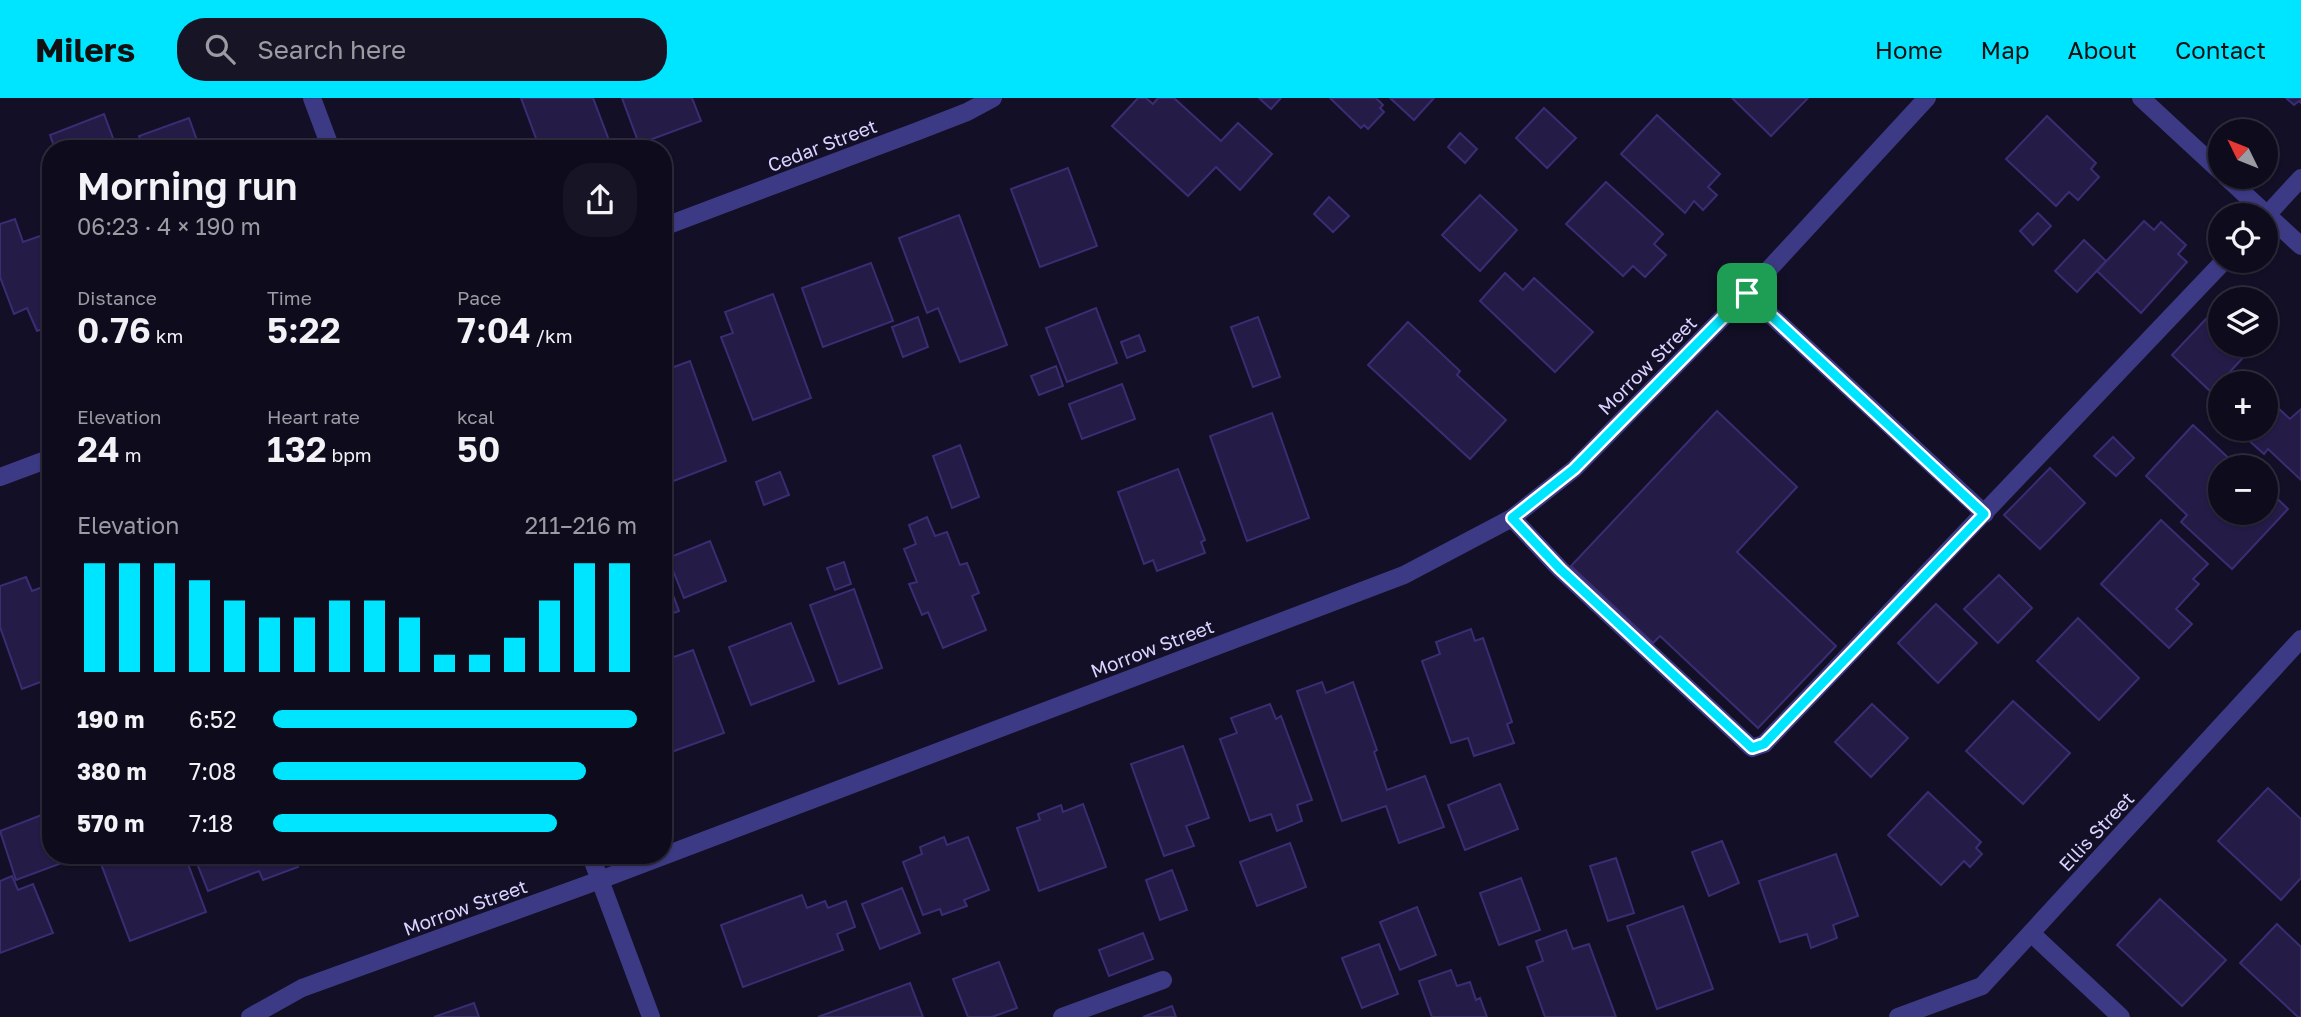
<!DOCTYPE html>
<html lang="en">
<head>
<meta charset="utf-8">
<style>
  :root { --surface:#0e0b1c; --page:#171425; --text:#f1f3f6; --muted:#9b9ba3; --line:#2e2b3b; --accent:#00e5ff }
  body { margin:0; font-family:"Golos Text",sans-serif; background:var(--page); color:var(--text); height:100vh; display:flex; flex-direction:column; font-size:26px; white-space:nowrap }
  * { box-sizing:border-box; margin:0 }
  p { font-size:23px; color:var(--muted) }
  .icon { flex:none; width:38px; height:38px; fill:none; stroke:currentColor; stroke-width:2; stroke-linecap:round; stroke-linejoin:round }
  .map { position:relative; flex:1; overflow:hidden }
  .side { position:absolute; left:42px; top:42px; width:630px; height:724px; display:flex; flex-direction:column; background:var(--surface); border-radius:28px; box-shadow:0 2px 5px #0004,0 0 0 2px var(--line) }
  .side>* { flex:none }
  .needle { width:46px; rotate:313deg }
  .buttons { position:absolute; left:2208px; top:21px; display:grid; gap:14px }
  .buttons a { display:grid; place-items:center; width:70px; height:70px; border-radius:50%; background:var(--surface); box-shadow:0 2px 5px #0004,0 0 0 2px var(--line); font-size:35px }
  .pin { position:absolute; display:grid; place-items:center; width:60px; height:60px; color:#fff; margin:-30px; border-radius:14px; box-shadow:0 4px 10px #0006 }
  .round { display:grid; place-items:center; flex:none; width:74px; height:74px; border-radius:28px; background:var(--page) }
  .overview { display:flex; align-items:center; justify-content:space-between; height:119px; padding:0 35px }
  h1 { font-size:38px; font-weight:600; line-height:52px }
  .figures { display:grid; grid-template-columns:repeat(3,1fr); gap:10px; height:119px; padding:7px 35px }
  .figures div { display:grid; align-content:center }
  .figures b { font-size:35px; font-weight:600 }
  .figures small { font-size:19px; font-weight:400 }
  .figures p { font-size:19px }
  .chart { height:196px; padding:14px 35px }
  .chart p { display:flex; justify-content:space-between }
  .chart svg { width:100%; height:126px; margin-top:7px; stroke:var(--accent); stroke-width:6 }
  ul { padding:0 35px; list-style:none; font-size:23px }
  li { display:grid; grid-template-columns:112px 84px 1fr; align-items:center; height:52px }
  li i { height:18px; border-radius:9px; background:var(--accent) }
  header { display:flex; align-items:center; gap:42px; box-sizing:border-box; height:98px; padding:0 35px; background:var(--accent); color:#111 }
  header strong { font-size:33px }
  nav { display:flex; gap:38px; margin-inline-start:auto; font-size:24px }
  .search { width:490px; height:63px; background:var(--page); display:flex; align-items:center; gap:18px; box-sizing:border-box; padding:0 24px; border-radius:28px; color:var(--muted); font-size:26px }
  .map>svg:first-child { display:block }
  .building { fill:#241b47; stroke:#3b2d73; stroke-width:2 }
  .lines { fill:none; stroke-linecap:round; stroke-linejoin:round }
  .service { stroke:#3d3a85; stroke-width:18 }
  .minor { stroke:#3d3a85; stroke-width:18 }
  .route-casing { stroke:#fff; stroke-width:14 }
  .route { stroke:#00e5ff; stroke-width:9 }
  .labels { text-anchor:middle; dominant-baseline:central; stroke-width:5; stroke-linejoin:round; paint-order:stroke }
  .street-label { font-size:19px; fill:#d9d4ff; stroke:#130f26 }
</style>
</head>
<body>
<header>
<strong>Milers</strong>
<div class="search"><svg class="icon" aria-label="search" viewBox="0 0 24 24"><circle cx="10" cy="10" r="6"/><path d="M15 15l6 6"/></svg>Search here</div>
<nav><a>Home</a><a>Map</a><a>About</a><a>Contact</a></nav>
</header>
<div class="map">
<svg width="2301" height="919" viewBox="0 0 2301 919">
  <rect width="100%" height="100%" fill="#130f26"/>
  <g class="building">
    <polygon points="521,0 593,0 610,45 595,51 540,51"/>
    <polygon points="622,0 692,0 701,23 639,46"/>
    <polygon points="1138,0 1146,0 1153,6 1158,0 1174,0 1221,43 1238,25 1272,56 1240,92 1216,69 1188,98 1112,28"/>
    <polygon points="1259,0 1281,0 1271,11"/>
    <polygon points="1330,0 1376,0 1383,7 1380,10 1384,14 1368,31 1364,27 1361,30"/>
    <polygon points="1390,0 1434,0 1414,22"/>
    <polygon points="1732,0 1808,0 1771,38"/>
    <polygon points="2286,0 2301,0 2301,5 2299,3 2294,7"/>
    <polygon points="1544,10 1576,40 1547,70 1516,40"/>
    <polygon points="104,16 117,51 55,51 50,37"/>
    <polygon points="1657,17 1720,76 1708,89 1717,97 1703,112 1694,103 1685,115 1621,56"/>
    <polygon points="2047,18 2096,65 2091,71 2099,79 2078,102 2069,94 2056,108 2006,61"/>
    <polygon points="189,20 200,51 144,51 139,38"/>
    <polygon points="1460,35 1477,51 1465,65 1448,49"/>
    <polygon points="1068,70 1097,148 1040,169 1011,91"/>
    <polygon points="1606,84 1663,136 1654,146 1666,157 1645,179 1633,168 1623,178 1566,126"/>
    <polygon points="1480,97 1517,132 1480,173 1442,137"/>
    <polygon points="1329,99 1349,118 1333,134 1314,116"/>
    <polygon points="2038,115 2051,128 2033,147 2020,133"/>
    <polygon points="959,117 1007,247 960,264 938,210 927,215 899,140"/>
    <polygon points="15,121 23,144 43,137 51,159 51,228 37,233 27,210 14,216 0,179 0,126"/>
    <polygon points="2144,123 2154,132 2161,124 2186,147 2178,156 2187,164 2141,215 2097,173"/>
    <polygon points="2084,142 2106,163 2077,194 2055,173"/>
    <polygon points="871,165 893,223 823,249 802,190"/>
    <polygon points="1505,175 1523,192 1534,180 1593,234 1555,274 1480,203"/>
    <polygon points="2233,192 2242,201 2224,201"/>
    <polygon points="773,196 811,300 753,322 721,239 733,235 725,214"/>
    <polygon points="2221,205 2221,247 2255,247 2211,294 2172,257"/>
    <polygon points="1096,210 1117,265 1067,284 1046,230"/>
    <polygon points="918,219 928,249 903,259 892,229"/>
    <polygon points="1258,219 1280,279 1253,289 1231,229"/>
    <polygon points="1408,224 1460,273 1457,277 1506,322 1470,361 1368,267"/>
    <polygon points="1139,237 1145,253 1127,260 1121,244"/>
    <polygon points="690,263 726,363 663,387 663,273"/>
    <polygon points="1056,268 1063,288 1039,297 1031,278"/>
    <polygon points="1122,286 1135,321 1082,341 1069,306"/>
    <polygon points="2221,298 2221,320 2210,310"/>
    <polygon points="2266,299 2290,321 2301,311 2301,382 2268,351 2264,356 2236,331 2266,331"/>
    <polygon points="1717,313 1797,389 1737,454 1836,548 1758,630 1660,538 1653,545 1571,468"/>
    <polygon points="1272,315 1309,420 1247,443 1210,338"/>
    <polygon points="2193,327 2235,366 2238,363 2244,369 2221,369 2221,415 2266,415 2266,390 2288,411 2232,471 2181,424 2187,417 2146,378"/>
    <polygon points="2113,339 2134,360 2116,378 2094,358"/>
    <polygon points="960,347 979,399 952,410 933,358"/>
    <polygon points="2050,370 2085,405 2040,451 2004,417"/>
    <polygon points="1178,371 1205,442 1201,444 1205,455 1157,473 1153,462 1144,466 1118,394"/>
    <polygon points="780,374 789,397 764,407 756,384"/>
    <polygon points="927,419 935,438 947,434 960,467 967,465 979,495 972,498 986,532 943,550 928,514 922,517 909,486 917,484 904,451 916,446 909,427"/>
    <polygon points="2161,422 2208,466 2193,481 2199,486 2176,511 2192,526 2169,550 2101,486"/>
    <polygon points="710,443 726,483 684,500 668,460"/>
    <polygon points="844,464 851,486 835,492 827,470"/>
    <polygon points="663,470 679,513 663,519"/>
    <polygon points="1999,477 2032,510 1998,545 1964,511"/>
    <polygon points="26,479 32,493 51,486 51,580 22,591 0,529 0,488"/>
    <polygon points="854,491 882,570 839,586 810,507"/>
    <polygon points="1936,506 1977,545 1938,585 1898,545"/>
    <polygon points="2078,520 2139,580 2099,622 2037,563"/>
    <polygon points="791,525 814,583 751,607 729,549"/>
    <polygon points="1471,531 1475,543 1483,540 1512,624 1507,626 1514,645 1474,658 1468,640 1451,645 1422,563 1440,556 1436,544"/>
    <polygon points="693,552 724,635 663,657 663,563"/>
    <polygon points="1322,584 1326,595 1353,584 1377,652 1374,654 1387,692 1425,678 1444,729 1399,745 1386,708 1342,723 1297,593"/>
    <polygon points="2013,603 2070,655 2023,706 1966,653"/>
    <polygon points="1270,606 1276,621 1281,618 1312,702 1297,707 1302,723 1277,733 1271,716 1250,723 1220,641 1237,635 1231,620"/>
    <polygon points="1872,606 1908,640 1871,679 1835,644"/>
    <polygon points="1183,648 1209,720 1186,728 1194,748 1164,758 1131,666"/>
    <polygon points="51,683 51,713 41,687"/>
    <polygon points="1500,686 1518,731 1465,752 1448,707"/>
    <polygon points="2268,690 2301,721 2301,780 2281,802 2218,743"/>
    <polygon points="1928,694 1981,744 1976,750 1982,756 1970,769 1964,763 1941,787 1888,737"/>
    <polygon points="1083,706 1106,769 1039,793 1017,730 1040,722 1038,716 1061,707 1063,714"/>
    <polygon points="44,716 51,734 51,758 60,758 62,765 16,782 0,733"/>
    <polygon points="944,739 947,747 968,739 989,792 964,802 967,808 942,817 940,811 923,817 903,764 922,756 920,749"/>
    <polygon points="1722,743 1739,785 1709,798 1692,754"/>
    <polygon points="1290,745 1306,789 1257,808 1240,764"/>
    <polygon points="1836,756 1858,818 1833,827 1837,840 1811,850 1807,836 1780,844 1759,783"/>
    <polygon points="114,758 185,758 206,814 130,843 100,763"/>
    <polygon points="194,758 293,758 298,769 263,782 259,773 208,793"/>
    <polygon points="1616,760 1634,815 1608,823 1590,768"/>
    <polygon points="1172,772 1187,812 1160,822 1146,782"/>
    <polygon points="12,778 18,792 33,786 53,835 0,855 0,783"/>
    <polygon points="1521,780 1540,832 1499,847 1480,795"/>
    <polygon points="902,790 920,835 880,851 862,806"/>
    <polygon points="802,797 807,810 825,803 828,810 846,803 855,829 837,836 843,852 743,889 721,827"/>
    <polygon points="2160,801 2226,862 2182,908 2117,847"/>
    <polygon points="1683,808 1713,891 1657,911 1627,828"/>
    <polygon points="1417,809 1436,857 1400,872 1380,824"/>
    <polygon points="2277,826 2301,849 2301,919 2298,919 2240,865"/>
    <polygon points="1566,832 1573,851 1589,846 1616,919 1545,919 1527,869 1543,863 1536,843"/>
    <polygon points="1143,835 1153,861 1109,878 1099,852"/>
    <polygon points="1379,846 1398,896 1362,910 1342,860"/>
    <polygon points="999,864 1017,910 992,919 968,919 953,881"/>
    <polygon points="1451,872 1457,888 1470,884 1476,902 1480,900 1487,919 1432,919 1419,883"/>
    <polygon points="910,885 923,919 818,919"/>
    <polygon points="474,905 479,919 434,919"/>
    <polygon points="1172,908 1176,919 1143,919"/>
  </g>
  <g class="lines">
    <g class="service">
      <polyline points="2266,118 2301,80"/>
      <polyline points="1747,195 1985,416"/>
      <polyline points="1512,420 1560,471 1752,650 1764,646 2224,163"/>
      <polyline points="1062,919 1163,882"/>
    </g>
    <g class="minor">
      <polyline points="312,0 331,51"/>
      <polyline points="2141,0 2221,74"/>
      <polyline points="2226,79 2301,148"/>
      <polyline points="663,129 918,33 967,14 993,0"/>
      <polyline points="0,379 51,360"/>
      <polyline points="591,758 651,919"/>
      <polyline points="2031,835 2121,919"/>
      <polyline points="250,919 302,890 600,782 1404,477 1512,420 1574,371 1747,195 1927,0"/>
      <polyline points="1898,919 1982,888 2301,541"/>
    </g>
  </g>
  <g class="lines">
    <defs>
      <polygon id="route" points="1747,195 1984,416 1764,646 1752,650 1560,471 1512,420 1574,371"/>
    </defs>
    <use href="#route" class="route-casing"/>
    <use href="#route" class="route"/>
  </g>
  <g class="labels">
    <g class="street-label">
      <text transform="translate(822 47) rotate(-21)">Cedar Street</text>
      <text transform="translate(1647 267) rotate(-45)">Morrow Street</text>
      <text transform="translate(1152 550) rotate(-21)">Morrow Street</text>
      <text transform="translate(2096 733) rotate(-47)">Ellis Street</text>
      <text transform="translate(465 809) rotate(-20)">Morrow Street</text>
    </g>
  </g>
</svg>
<div class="buttons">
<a><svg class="needle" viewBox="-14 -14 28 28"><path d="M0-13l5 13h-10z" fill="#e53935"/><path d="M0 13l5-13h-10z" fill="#9b9ba3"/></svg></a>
<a><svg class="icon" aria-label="locate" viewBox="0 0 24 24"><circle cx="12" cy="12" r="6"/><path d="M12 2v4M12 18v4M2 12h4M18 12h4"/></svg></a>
<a><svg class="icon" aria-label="layers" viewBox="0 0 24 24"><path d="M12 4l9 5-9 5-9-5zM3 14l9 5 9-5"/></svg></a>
<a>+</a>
<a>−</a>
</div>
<div class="pin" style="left:1747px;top:195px;background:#1e9e55"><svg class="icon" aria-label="arrive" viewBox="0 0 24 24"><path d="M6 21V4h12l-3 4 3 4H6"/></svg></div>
<section class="side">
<div class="overview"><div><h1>Morning run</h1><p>06:23 · 4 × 190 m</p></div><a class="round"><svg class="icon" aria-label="share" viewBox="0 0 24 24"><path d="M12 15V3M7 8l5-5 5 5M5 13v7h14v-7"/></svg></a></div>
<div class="figures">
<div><p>Distance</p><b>0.76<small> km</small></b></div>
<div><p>Time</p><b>5:22</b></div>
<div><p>Pace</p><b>7:04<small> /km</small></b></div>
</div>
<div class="figures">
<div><p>Elevation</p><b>24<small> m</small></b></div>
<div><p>Heart rate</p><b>132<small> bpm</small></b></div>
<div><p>kcal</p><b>50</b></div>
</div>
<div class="chart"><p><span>Elevation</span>211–216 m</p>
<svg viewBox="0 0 160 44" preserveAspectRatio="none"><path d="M5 44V6M15 44V6M25 44V6M35 44V12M45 44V19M55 44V25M65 44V25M75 44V19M85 44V19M95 44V25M105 44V38M115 44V38M125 44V32M135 44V19M145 44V6M155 44V6"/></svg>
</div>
<ul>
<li><b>190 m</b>6:52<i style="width:100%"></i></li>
<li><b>380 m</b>7:08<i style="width:86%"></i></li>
<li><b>570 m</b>7:18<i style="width:78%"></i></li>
</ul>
</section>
</div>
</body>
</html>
